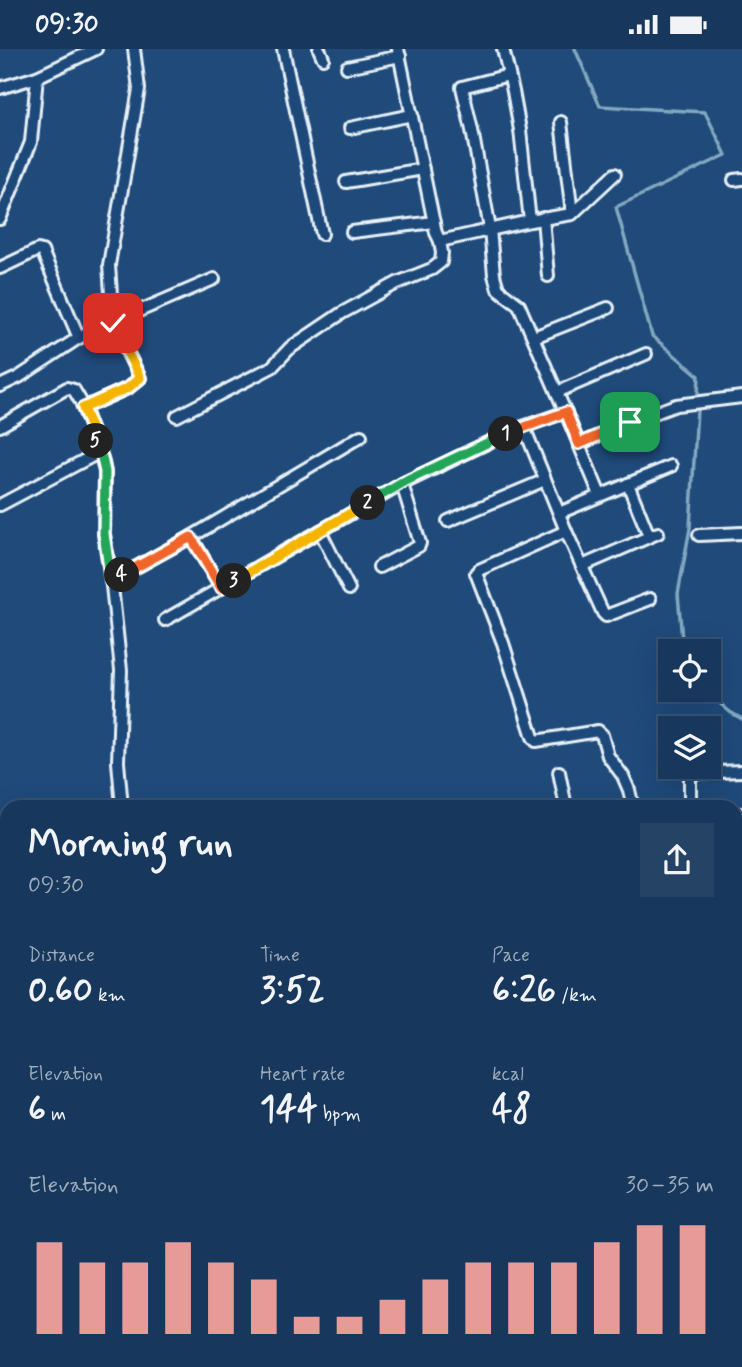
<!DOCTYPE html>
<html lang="en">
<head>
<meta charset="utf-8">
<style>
  :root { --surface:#17385c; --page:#244365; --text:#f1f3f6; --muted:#9eacbb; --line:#365272; --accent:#e69b98 }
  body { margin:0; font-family:Mynerve,sans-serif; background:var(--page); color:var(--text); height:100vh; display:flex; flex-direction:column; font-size:26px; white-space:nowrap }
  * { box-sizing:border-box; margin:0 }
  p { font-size:23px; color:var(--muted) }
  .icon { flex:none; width:38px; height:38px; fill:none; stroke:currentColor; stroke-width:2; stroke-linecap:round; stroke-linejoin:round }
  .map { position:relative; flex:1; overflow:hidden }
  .panel { position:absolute; left:0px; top:751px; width:742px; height:569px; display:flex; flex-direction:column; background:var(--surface); border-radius:21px 21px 0 0; box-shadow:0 7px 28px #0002,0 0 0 2px var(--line) }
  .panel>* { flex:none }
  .controls { position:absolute; left:658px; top:590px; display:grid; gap:14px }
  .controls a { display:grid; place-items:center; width:63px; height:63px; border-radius:0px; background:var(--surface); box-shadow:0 7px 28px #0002,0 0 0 2px var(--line); font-size:35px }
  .pin { position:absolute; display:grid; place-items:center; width:60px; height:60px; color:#fff; margin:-30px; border-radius:14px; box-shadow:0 4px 10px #0006 }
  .km { position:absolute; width:35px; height:35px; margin:-18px; border-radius:50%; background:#222; color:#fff; font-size:19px; line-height:35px; text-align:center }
  .round { display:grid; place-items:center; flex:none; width:74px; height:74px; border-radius:0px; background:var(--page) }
  .head { display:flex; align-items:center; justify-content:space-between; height:119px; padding:0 28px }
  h1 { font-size:38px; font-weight:800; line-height:52px }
  .figures { display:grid; grid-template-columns:repeat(3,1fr); gap:10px; height:119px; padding:7px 28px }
  .figures div { display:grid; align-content:center }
  .figures b { font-size:35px; font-weight:800 }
  .figures small { font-size:19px; font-weight:400 }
  .figures p { font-size:19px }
  .chart { height:196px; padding:14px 28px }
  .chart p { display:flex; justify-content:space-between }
  .chart svg { width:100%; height:126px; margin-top:7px; stroke:var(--accent); stroke-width:6 }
  .status { display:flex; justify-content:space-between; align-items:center; height:49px; padding:0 35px; background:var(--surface); direction:ltr }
  .status svg { height:19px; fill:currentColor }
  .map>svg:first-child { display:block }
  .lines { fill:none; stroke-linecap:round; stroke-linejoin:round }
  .stream { stroke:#83a8c0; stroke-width:3.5 }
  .street-casing { stroke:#e8f1f8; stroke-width:16 }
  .secondary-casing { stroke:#e8f1f8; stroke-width:21 }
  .street { stroke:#1f4a7a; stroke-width:10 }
  .secondary { stroke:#1f4a7a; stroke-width:16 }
  .split-1-casing { stroke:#fff; stroke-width:14 }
  .split-2-casing { stroke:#fff; stroke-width:14 }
  .split-3-casing { stroke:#fff; stroke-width:14 }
  .split-4-casing { stroke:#fff; stroke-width:14 }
  .split-5-casing { stroke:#fff; stroke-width:14 }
  .split-6-casing { stroke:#fff; stroke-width:14 }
  .split-1 { stroke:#f0652b; stroke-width:9 }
  .split-2 { stroke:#22a559; stroke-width:9 }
  .split-3 { stroke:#f5b400; stroke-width:9 }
  .split-4 { stroke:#f0652b; stroke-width:9 }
  .split-5 { stroke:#22a559; stroke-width:9 }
  .split-6 { stroke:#f5b400; stroke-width:9 }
</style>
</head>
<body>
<div class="status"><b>09:30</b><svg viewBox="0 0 49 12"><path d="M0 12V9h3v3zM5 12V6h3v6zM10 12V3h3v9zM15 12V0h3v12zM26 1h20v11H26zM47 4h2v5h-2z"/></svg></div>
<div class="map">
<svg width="742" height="1318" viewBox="0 0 742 1318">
  <rect width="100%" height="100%" fill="#1f4a7a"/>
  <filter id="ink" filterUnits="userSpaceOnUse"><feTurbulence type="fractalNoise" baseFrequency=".0143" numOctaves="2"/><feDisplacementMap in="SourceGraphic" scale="14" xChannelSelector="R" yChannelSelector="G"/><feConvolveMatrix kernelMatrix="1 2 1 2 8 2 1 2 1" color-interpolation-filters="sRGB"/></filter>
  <g filter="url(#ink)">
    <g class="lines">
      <g class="stream">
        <polyline points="575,0 600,57 705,63 726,106 616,158 652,287 699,327 690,479 678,545 683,602"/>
        <polyline points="703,640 730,663 742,670"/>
        <polyline points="0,1300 7,1296"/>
        <polyline points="735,1305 742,1305"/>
      </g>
      <defs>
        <g id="street">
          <polyline points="283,0 322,185"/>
          <polyline points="319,0 323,9"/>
          <polyline points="398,0 436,184 440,192 530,172 520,81 513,42 503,0"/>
          <polyline points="347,18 400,7"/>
          <polyline points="509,26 462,38 472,81 490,180 494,226 498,240 519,256 571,376 600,446"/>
          <polyline points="0,39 37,28 96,0"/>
          <polyline points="561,73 572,165"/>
          <polyline points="350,79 412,66"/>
          <polyline points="734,131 742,130"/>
          <polyline points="346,133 423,120"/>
          <polyline points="543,169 548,227"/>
          <polyline points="0,170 31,93 37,28"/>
          <polyline points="530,172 572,165 615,125"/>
          <polyline points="352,183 434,173"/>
          <polyline points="0,219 38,201 42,202 79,289"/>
          <polyline points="534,288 608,259"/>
          <polyline points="0,337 19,328 83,286 214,230"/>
          <polyline points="557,343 646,305"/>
          <polyline points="83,359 128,339 140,329 113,274 109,216 139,40 134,0"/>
          <polyline points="177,367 272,318 290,299 342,264 397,234 432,220 441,213 442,204 440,192"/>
          <polyline points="0,377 67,339 74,341 81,353 102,409 105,423 104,485 112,537 121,621 118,713 122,758"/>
          <polyline points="524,378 566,482 603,564 606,567 650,550"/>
          <polyline points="579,395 630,373 676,356 742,348"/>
          <polyline points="628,435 649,487"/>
          <polyline points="0,456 100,403"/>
          <polyline points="559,464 671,417"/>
          <polyline points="448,472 545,431"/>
          <polyline points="320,482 349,540"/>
          <polyline points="566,482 479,521 476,524 503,594 533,688 536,692 598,682 602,686 608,707 623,727 629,741 633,758"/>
          <polyline points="699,486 742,484"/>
          <polyline points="191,488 221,539"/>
          <polyline points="582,517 658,484"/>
          <polyline points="379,518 419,497 420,494 402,435"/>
          <polyline points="111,532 191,488 361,387"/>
          <polyline points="165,571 404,434 514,381 566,363"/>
          <polyline points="690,718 690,758"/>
          <polyline points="559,723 566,758"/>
          <polyline points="690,724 742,722"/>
          <polyline points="735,765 742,765"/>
          <polyline points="735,876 742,878"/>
          <polyline points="0,943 7,938"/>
          <polyline points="735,962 742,938"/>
          <polyline points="0,1027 7,1039"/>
          <polyline points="0,1158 7,1154"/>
          <polyline points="0,1174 7,1170"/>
          <polyline points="735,1260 742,1260"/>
          <polyline points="384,1312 384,1318"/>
          <polyline points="441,1312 441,1318"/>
          <polyline points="498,1312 498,1318"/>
          <polyline points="62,1318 62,1312"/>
          <polyline points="119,1318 119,1312"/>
          <polyline points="180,1318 180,1312"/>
          <polyline points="239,1318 239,1312"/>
          <polyline points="301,1318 301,1312"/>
        </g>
        <g id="secondary">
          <polyline points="0,840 7,842"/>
          <polyline points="567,1312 571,1318"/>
        </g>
      </defs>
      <use href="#street" class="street-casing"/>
      <use href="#secondary" class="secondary-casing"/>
      <use href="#street" class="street"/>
      <use href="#secondary" class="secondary"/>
    </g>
  </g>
  <g class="lines" filter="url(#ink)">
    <defs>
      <polyline id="split-1" points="506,385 566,363 579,395 630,373"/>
      <polyline id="split-2" points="368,454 404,433 506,385"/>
      <polyline id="split-3" points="234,532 368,454"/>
      <polyline id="split-4" points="122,526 191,488 221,539 234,532"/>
      <polyline id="split-5" points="96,392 102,409 105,423 104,485 111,532 122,526"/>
      <polyline id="split-6" points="96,392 83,359 128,339 140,329 113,274"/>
    </defs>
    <use href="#split-1" class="split-1-casing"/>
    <use href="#split-2" class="split-2-casing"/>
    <use href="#split-3" class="split-3-casing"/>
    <use href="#split-4" class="split-4-casing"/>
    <use href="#split-5" class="split-5-casing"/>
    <use href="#split-6" class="split-6-casing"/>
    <use href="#split-1" class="split-1"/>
    <use href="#split-2" class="split-2"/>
    <use href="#split-3" class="split-3"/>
    <use href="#split-4" class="split-4"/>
    <use href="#split-5" class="split-5"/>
    <use href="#split-6" class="split-6"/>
  </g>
</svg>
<div class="controls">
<a><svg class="icon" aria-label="locate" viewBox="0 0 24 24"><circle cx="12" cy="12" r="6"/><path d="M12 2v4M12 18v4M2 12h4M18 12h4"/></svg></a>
<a><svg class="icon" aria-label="layers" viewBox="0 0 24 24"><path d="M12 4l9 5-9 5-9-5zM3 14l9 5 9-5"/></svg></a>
</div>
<div class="pin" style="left:630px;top:373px;background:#1e9e55"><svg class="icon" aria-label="arrive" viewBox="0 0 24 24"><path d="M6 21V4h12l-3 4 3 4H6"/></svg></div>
<div class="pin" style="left:113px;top:274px;background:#d93025"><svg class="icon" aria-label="check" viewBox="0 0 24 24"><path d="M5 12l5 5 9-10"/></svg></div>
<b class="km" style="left:506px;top:385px">1</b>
<b class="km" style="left:368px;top:454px">2</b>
<b class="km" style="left:234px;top:532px">3</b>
<b class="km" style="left:122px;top:526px">4</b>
<b class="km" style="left:96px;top:392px">5</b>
<section class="panel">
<div class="head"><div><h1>Morning run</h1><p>09:30</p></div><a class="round"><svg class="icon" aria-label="share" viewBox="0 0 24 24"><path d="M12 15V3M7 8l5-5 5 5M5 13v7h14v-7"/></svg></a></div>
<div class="figures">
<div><p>Distance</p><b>0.60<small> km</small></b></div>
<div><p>Time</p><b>3:52</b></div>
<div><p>Pace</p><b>6:26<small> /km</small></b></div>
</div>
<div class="figures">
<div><p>Elevation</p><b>6<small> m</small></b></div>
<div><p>Heart rate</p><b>144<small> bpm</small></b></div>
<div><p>kcal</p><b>48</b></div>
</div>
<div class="chart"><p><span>Elevation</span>30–35 m</p>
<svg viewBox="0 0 160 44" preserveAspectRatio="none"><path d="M5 44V12M15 44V19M25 44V19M35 44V12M45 44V19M55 44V25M65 44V38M75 44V38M85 44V32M95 44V25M105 44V19M115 44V19M125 44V19M135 44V12M145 44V6M155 44V6"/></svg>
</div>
</section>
</div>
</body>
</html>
